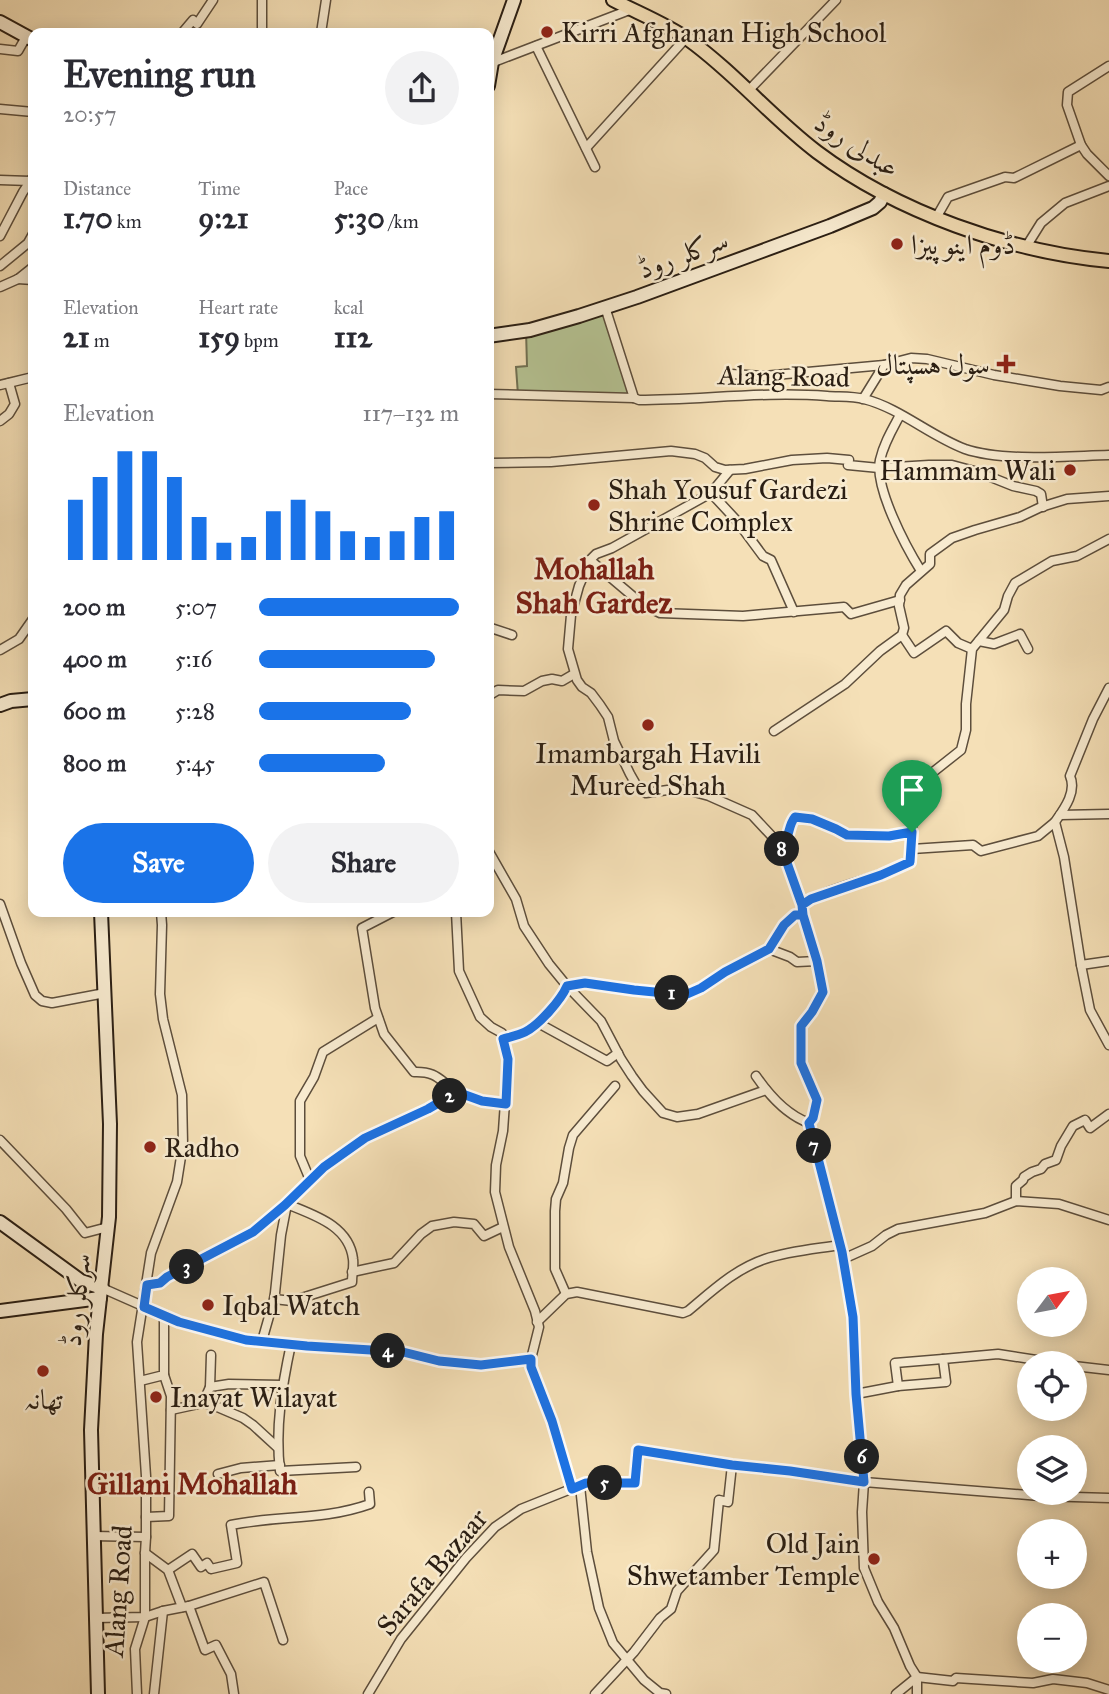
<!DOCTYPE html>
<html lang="en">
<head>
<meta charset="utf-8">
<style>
  :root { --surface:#fff; --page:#f2f2f3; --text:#2b2b33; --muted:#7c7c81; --accent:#1a73e8 }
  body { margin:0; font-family:"IM FELL Great Primer",Amiri,serif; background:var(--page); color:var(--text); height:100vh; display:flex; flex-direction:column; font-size:26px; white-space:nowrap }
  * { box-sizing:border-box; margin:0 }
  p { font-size:23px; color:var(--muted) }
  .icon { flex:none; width:38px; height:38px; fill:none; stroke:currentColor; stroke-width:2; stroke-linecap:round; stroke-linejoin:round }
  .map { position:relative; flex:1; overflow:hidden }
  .details { position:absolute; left:28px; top:28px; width:466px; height:889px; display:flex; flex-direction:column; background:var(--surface); border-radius:14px; box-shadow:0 4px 18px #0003 }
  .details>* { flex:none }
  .needle { width:46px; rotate:58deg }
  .controls { position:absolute; left:1017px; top:1267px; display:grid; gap:14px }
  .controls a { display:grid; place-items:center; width:70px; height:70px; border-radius:50%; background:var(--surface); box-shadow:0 4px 18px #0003; font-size:35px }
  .pin { position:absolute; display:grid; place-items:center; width:60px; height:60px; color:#fff; margin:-72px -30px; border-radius:50% 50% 50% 0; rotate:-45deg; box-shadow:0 0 7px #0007 }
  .pin .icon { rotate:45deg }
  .km { position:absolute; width:35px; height:35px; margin:-18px; border-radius:50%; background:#222; color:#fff; font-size:19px; line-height:35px; text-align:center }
  .round { display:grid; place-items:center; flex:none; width:74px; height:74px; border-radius:37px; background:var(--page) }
  .head { display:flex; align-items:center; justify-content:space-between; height:119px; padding:0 35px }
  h1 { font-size:38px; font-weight:800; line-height:52px }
  .stats { display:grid; grid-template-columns:repeat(3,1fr); gap:10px; height:119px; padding:7px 35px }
  .stats div { display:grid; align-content:center }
  .stats b { font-size:30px; font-weight:800 }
  .stats small { font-size:19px; font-weight:400 }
  .stats p { font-size:19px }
  .chart { height:196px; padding:14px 35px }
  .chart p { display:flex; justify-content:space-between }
  .chart svg { width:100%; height:126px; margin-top:7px; stroke:var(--accent); stroke-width:6 }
  .primary-button { display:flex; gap:14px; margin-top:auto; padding:14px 35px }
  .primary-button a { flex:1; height:80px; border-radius:42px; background:var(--accent); color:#fff; font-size:28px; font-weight:800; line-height:80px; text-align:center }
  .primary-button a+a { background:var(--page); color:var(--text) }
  ul { padding:0 35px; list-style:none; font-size:23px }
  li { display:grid; grid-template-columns:112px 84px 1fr; align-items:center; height:52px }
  li i { height:18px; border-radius:9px; background:var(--accent) }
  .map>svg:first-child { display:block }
  .green { fill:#b5c393; stroke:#707053; stroke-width:2 }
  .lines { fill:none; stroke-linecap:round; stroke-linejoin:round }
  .street-casing { stroke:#5d4e3c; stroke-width:11 }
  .secondary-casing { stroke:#2a1e13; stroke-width:16 }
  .primary-casing { stroke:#2a1e13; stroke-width:16 }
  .street { stroke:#f8ebd0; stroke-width:8 }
  .secondary { stroke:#f8ebd0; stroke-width:12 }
  .primary { stroke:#f5e0b7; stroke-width:12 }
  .route-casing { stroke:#fff; stroke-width:14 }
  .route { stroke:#1a73e8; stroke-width:9 }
  .poi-dot { fill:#8f2418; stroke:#f8ebd0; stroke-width:2.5 }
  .labels { text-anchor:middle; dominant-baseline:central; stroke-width:5; stroke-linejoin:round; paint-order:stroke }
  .poi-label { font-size:28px; fill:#2a1e13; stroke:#f8ebd0; text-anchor:start }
  .street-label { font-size:28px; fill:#2a1e13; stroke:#f8ebd0 }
  .neighbourhood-label { font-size:30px; font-weight:bold; fill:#7a1f14; stroke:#f8ebd0 }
</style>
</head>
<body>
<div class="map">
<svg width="1109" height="1694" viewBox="0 0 1109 1694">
  <rect width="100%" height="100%" fill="#f5e0b7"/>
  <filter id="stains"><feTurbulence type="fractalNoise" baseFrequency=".00286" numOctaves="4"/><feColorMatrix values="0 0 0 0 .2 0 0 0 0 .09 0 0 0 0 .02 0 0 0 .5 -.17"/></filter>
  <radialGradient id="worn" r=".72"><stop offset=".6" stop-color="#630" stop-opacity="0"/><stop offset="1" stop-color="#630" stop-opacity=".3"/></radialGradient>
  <polygon class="green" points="605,307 634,398 518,395 516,367 527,366 526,330"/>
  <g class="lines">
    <defs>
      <g id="street">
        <polyline points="262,0 262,33"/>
        <polyline points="182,33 193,20 197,24 213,0"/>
        <polyline points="321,33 326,0"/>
        <polyline points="536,46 595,167"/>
        <polyline points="0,49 18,51 26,37"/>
        <polyline points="491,63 632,9"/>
        <polyline points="1109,66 1068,92 1067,105 1081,145 1087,154 1109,176"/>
        <polyline points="749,90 836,0"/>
        <polyline points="0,109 33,112"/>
        <polyline points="586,148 686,38"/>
        <polyline points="0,180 30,181"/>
        <polyline points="936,218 948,197 1005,177 1014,178 1081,145"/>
        <polyline points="0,236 23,192 33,177"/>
        <polyline points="1026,247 1041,223 1065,203 1109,186"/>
        <polyline points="0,266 28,243 33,234"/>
        <polyline points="18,279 33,280"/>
        <polyline points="0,287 18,279 33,267"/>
        <polyline points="605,307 634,398"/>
        <polyline points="731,374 764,376 884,365"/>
        <polyline points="0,385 33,377"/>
        <path d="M488 394 634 398 639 400C701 400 764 391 827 396 838 397 852 396 864 399 900 408 930 436 965 449 1003 462 1068 456 1109 455"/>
        <polyline points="863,399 884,365 911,358 927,359 994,375 1060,386 1101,390 1109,387"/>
        <path d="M900 415C892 430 884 443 880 460 874 487 906 547 921 571"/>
        <polyline points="0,421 9,414 15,404 9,383"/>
        <polyline points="488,463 551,462 671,451 695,454 705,458 715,467 725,470 745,469 792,460 827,458 849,460 848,465 879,468 929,465 952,465 978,472 1013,486 1036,491 1041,494 1043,507"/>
        <polyline points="730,470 711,493 612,548 596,554 590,560 579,586 571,615 568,649 577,680 582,687 591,693 600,705 608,717 614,741 630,774 638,788 646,793 675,789 687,790 709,796 752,815 781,846 802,905"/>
        <polyline points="711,493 737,521 763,556 771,560 794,612"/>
        <polyline points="590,560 642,604 660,613 743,616 844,607 851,614 900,600"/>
        <polyline points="488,627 512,635"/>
        <polyline points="902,635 914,653 946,631 958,643 972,649"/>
        <polyline points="979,641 994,644 1020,634 1028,649"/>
        <polyline points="0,650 19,639 33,619"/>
        <path d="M1109 688 1093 719 1070 776C1077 792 1064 809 1055 822L1064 857 1081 965 1090 1010 1109 1045"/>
        <polyline points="488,696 498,690 524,691 542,681 552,679 562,681 574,674"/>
        <polyline points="774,731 845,684 880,651 902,635 904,628 899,606 900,595 906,585 930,564 930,554 952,538 975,530 1020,517 1041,507 1067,499 1109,496"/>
        <polyline points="1060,815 1109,814"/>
        <path d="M781 846C791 836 787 827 795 817L812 819 836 829 847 835 889 836 912 832"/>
        <polyline points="912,849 973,845 981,851 1038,836 1055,822"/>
        <polyline points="488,850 516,899 524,926 549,964 567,986 601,1021 621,1059 632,1076 643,1091 663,1113 677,1117 698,1114 766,1090"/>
        <polyline points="0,904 21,963 35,995 42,1001 52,1003 105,993"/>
        <path d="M393 912 362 928 375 1008 384 1034 414 1072C438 1071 440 1082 458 1092 473 1100 489 1102 506 1104"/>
        <polyline points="456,912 459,971 480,1017 491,1027 502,1033 508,1059 503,1131 496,1165 495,1192 509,1247 535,1311 539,1327 531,1359 531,1367 552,1421 572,1489"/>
        <polyline points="769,949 790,957 797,962 817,961"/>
        <polyline points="1081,965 1109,961"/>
        <polyline points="538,1023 607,1061 618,1053"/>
        <path d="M503 1039C510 1037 519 1036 525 1032 539 1025 560 1000 567 986L585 983 633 990 685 995 700 988 725 972 769 949 784 924 795 915H803"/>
        <path d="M756 1076C769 1095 787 1115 809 1123"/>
        <polyline points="0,1140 66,1209 85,1233 108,1227"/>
        <polyline points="310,1180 300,1156 300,1101 314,1077 323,1052 378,1018"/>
        <polyline points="1016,1201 1016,1186 1023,1180 1024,1177 1032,1172 1041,1169 1045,1164 1056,1160 1061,1146 1073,1126 1085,1120 1090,1128 1109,1114"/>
        <polyline points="843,1259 872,1246 886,1235 898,1229 985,1213 1016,1201 1059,1204 1109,1220"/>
        <polyline points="352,1272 394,1263 421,1234 432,1226 454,1222 474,1224 484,1236 503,1227"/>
        <polyline points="147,1285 160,1283 167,1277 253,1232 285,1205 324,1167 365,1138 428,1109 457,1092"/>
        <polyline points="102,1288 179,1322 246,1340 307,1346 410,1353 439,1361 481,1365 531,1359"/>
        <polyline points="566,1294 555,1269 555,1211 556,1199 563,1183 569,1148 573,1135 615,1086"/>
        <path d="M537 1322 566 1294 577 1292 683 1313 688 1311C712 1291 735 1269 765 1259 789 1251 815 1249 840 1245"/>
        <path d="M262 1341 274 1299 275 1293 281 1235 287 1204C313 1215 349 1225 353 1259 354 1266 352 1274 352 1282L292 1301 274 1299"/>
        <path d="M291 1344C282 1386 275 1428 280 1471L356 1467"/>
        <polyline points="1074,1366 1109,1370"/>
        <polyline points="140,1381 164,1375 164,1315"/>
        <polyline points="898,1386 895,1363 943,1359"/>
        <polyline points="210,1387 229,1384 282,1385"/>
        <polyline points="856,1394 898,1386 946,1382 943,1359 998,1354 1056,1363"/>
        <polyline points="203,1403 210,1387 211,1355"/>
        <polyline points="171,1410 203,1403 215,1406 243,1418 253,1425 277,1447"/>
        <polyline points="218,1474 241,1468 280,1465"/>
        <polyline points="580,1486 587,1552 599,1608 613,1643 644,1680 660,1693 666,1694"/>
        <polyline points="146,1517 169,1516 171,1396 164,1375"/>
        <polyline points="93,1536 146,1537"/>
        <polyline points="145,1553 168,1570 182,1607"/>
        <path d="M168 1570 192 1554 201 1567 207 1563 211 1569 237 1563 231 1525C279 1515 322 1521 370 1504L369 1492"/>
        <polyline points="189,1606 205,1650 216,1645 231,1674 234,1694"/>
        <polyline points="95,1618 145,1617 163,1611 189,1606 264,1582 283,1640"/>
        <polyline points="137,1694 135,1649 145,1617 145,1553 146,1537 146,1476 137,1342 151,1253 177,1182 183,1144 182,1095 163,1019 160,994 162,925 161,912"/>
        <polyline points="154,1694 163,1611"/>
        <polyline points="368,1694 401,1639 466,1558 495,1527 521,1509 586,1483 635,1483 638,1450 732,1465 790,1471 864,1482 1040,1496 1109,1498"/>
        <polyline points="595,1694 634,1652 660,1618 671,1609 677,1591 714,1550 719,1500 728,1502 732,1465"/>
        <polyline points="896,1694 917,1677 953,1681 956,1678 1033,1683 1053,1679 1087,1683 1109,1690"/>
        <path d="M917 1694V1677L910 1666 894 1628 878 1602 864 1568 862 1512 864 1482 856 1389 853 1317 842 1252 809 1123C826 1104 808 1085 802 1066 799 1054 802 1039 801 1026L812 1012 823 992 817 961 803 915 802 905C835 884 876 880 910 862L914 801 918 784 961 750 966 730V704L972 649 1004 610 1008 596 1015 583 1052 561 1077 556 1109 539"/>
      </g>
      <g id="secondary">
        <polyline points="0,22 33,40"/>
        <polyline points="488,86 492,62 514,0"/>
        <polyline points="488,336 530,330 579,316 637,297 830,226 873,208 880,202 884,194"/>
        <polyline points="0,705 11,701 33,699"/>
        <polyline points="0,1222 81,1281 102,1288"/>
        <polyline points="0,1311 100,1298"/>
        <polyline points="98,1694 91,1430 96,1334 109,1217 110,1124 101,912"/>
      </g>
      <path id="primary" d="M613 0C638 13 666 24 689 40 735 73 772 118 817 152 897 212 1010 252 1109 261"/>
    </defs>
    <use href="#street" class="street-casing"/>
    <use href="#secondary" class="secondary-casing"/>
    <use href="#primary" class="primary-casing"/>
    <use href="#street" class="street"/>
    <use href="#secondary" class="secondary"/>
    <use href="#primary" class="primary"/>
  </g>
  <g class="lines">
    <defs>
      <path id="route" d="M912 832 910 862 881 875 811 899 802 905 803 915H795L784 925 769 949 725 972 701 988 685 995 634 990 585 983 567 986C561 1000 539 1025 525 1032 519 1035 510 1037 503 1039L508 1059 506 1104 482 1101 457 1092 428 1109 365 1138 324 1167 285 1205 253 1232 167 1277 160 1283 147 1285 144 1307 179 1322 246 1340 307 1346 403 1352 439 1361 481 1365 531 1359V1367L552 1421 572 1489 586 1483H635L638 1450 732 1465 790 1471 864 1482 856 1394 853 1317 842 1252 809 1123 813 1118 817 1100 801 1063V1026L812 1012 823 992 817 961 803 915 802 905 781 846C791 837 787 827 795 817L812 819 836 829 847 835 889 836 912 832"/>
    </defs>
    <use href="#route" class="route-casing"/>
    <use href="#route" class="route"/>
  </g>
  <g class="poi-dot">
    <circle cx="547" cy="32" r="7"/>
    <circle cx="897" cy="244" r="7"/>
    <path d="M1002.5 353.5h7v7h7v7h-7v7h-7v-7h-7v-7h7z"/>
    <circle cx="1070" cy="470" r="7"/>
    <circle cx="594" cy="505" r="7"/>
    <circle cx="648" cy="725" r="7"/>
    <circle cx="150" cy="1147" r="7"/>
    <circle cx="208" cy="1305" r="7"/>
    <circle cx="43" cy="1371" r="7"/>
    <circle cx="156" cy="1397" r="7"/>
    <circle cx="874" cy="1559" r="7"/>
  </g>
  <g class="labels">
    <g class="poi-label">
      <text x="561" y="32">Kirri Afghanan High School</text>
      <text x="911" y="244">ڈوم اینو پیزا</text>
      <text x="990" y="364" text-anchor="end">سول ہسپتال</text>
      <text x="1056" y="470" text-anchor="end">Hammam Wali</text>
      <text x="608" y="489">Shah Yousuf Gardezi<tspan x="608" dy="32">Shrine Complex</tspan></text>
      <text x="648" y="753" text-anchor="middle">Imambargah Havili<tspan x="648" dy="32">Mureed Shah</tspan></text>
      <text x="164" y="1147">Radho</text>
      <text x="222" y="1305">Iqbal Watch</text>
      <text x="170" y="1397">Inayat Wilayat</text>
      <text x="43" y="1399" text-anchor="middle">تھانہ</text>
      <text x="860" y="1543" text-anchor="end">Old Jain<tspan x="860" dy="32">Shwetamber Temple</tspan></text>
    </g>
    <g class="street-label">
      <text transform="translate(857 145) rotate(33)">عبدلی روڈ</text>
      <text transform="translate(683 254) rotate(-20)">سرکلر روڈ</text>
      <text transform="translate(784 376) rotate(1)">Alang Road</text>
      <text transform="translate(76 1300) rotate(-84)">سرکلر روڈ</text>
      <text transform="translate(432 1572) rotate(-50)">Sarafa Bazaar</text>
      <text transform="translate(118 1591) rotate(-86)">Alang Road</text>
    </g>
    <g class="neighbourhood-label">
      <text x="594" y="569">Mohallah<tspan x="594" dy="34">Shah Gardez</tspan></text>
      <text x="192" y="1484">Gillani Mohallah</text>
    </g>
  </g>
  <rect width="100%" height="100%" filter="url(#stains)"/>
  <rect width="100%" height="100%" fill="url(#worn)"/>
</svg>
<div class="controls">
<a><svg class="needle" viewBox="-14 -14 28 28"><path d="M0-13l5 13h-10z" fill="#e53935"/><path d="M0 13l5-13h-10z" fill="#7c7c81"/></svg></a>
<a><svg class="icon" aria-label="locate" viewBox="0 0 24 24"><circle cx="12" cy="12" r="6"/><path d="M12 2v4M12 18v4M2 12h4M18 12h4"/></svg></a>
<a><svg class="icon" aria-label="layers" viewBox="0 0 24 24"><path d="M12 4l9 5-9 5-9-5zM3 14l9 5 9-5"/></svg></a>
<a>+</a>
<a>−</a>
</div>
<div class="pin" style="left:912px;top:832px;background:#1e9e55"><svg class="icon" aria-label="arrive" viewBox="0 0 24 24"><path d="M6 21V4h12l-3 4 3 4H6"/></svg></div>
<b class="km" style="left:672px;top:993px">1</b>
<b class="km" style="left:450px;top:1096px">2</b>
<b class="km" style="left:187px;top:1267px">3</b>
<b class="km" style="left:388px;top:1351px">4</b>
<b class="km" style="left:605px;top:1483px">5</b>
<b class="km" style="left:862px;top:1457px">6</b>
<b class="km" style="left:814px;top:1146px">7</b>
<b class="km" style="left:782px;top:849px">8</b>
<section class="details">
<div class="head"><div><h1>Evening run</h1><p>20:57</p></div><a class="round"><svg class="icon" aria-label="share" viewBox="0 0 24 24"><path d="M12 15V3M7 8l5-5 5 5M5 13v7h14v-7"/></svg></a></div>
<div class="stats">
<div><p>Distance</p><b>1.70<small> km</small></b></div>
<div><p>Time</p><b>9:21</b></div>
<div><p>Pace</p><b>5:30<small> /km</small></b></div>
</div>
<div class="stats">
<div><p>Elevation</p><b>21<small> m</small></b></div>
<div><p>Heart rate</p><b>159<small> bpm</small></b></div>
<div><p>kcal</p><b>112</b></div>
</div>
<div class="chart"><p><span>Elevation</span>117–132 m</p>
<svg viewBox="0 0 160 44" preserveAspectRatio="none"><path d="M5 44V23M15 44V15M25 44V6M35 44V6M45 44V15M55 44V29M65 44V38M75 44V36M85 44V27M95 44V23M105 44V27M115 44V34M125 44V36M135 44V34M145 44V29M155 44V27"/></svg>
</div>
<ul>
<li><b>200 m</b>5:07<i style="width:100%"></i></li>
<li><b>400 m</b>5:16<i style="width:88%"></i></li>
<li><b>600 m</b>5:28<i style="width:76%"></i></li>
<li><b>800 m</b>5:45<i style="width:63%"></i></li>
</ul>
<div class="primary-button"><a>Save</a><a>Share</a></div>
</section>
</div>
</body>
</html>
